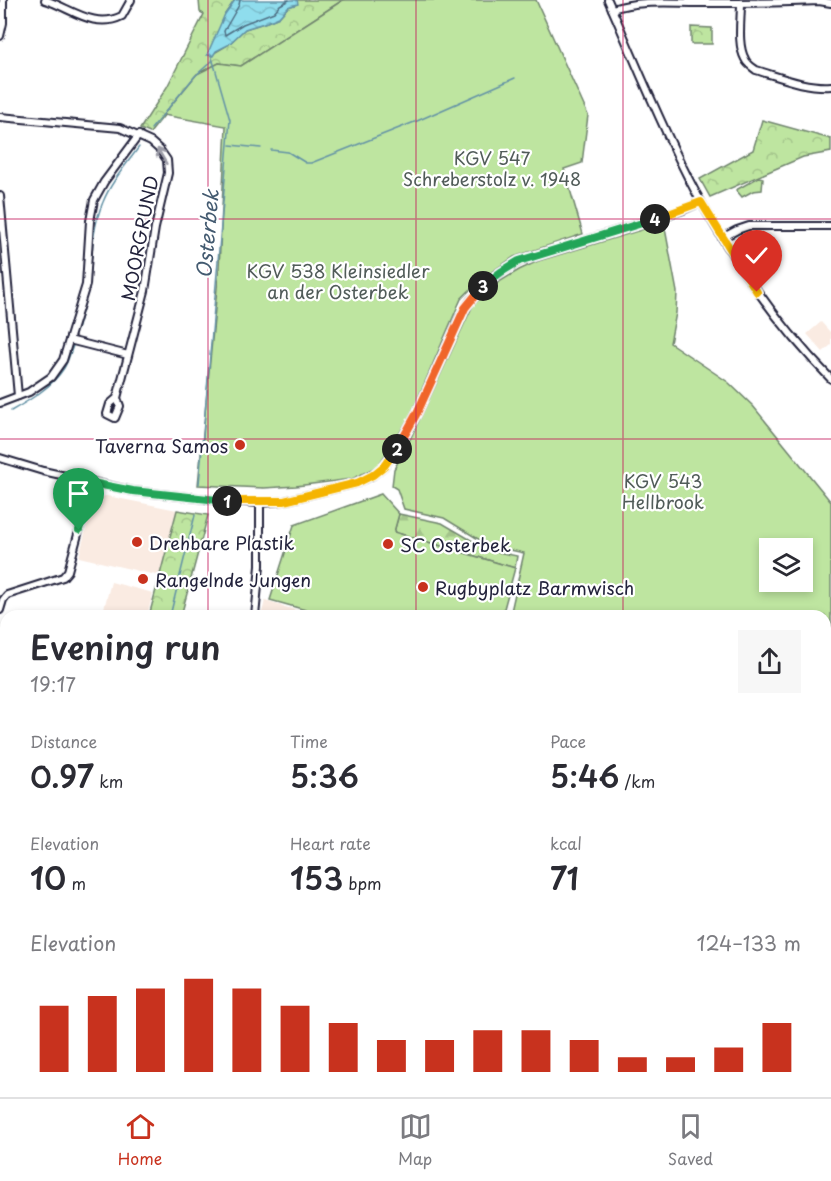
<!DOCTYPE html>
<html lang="en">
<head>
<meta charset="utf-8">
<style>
  :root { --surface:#fff; --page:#f7f7f7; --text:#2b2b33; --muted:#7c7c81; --line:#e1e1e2; --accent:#c8321e }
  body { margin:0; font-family:"Playpen Sans",sans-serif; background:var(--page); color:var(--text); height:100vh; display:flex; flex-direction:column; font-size:22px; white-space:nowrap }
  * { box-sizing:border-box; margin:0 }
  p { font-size:20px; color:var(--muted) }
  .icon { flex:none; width:33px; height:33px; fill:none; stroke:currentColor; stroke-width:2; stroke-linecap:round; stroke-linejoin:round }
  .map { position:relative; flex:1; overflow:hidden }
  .panel { position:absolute; left:0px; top:610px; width:831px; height:488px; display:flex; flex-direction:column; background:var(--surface); border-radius:18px 18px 0 0; box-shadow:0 3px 9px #0003 }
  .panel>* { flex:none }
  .controls { position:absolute; left:759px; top:538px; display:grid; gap:12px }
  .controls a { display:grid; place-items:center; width:54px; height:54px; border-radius:0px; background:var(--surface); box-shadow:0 3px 9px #0003; font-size:30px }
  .pin { position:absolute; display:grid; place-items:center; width:51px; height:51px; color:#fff; margin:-62px -26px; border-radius:50% 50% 50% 0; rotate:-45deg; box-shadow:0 0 6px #0007 }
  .pin .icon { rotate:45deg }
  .km { position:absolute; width:30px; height:30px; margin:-15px; border-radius:50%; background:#222; color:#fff; font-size:16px; line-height:30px; text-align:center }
  .round { display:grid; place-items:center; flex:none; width:63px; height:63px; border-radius:0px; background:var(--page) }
  .head { display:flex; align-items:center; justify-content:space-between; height:102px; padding:0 30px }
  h1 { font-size:33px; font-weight:600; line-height:45px }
  .stats { display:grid; grid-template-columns:repeat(3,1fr); gap:9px; height:102px; padding:6px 30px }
  .stats div { display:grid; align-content:center }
  .stats b { font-size:30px; font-weight:600 }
  .stats small { font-size:16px; font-weight:400 }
  .stats p { font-size:16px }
  .chart { height:168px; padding:12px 30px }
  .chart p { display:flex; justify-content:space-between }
  .chart svg { width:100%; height:108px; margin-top:6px; stroke:var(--accent); stroke-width:6 }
  .tabs { display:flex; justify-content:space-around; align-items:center; height:84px; border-top:2px solid var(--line); background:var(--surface); font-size:16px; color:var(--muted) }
  .tabs a { display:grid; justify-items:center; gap:3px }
  .tabs .on { color:var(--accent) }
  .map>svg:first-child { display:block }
  .built { fill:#faebe2 }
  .forest { fill:url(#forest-firs); stroke:#70846e; stroke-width:1.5 }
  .park { fill:url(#park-crowns); stroke:#70846e; stroke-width:1.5 }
  .garden { fill:#bee5a0; stroke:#70846e; stroke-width:1.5; fill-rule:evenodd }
  .water { fill:url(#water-waves); stroke:#6392a6; stroke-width:1.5 }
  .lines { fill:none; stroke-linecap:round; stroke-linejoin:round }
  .shore { stroke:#4e6d82; stroke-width:1.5 }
  .stream { stroke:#6392a6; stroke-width:1.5 }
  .minor-casing { stroke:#22223b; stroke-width:10 }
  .major-casing { stroke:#22223b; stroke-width:12 }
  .minor { stroke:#fff; stroke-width:6 }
  .major { stroke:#fff; stroke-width:8 }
  .oneway { stroke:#9c9ca7 }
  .split-1-casing { stroke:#fff; stroke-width:12 }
  .split-2-casing { stroke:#fff; stroke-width:12 }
  .split-3-casing { stroke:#fff; stroke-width:12 }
  .split-4-casing { stroke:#fff; stroke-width:12 }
  .split-5-casing { stroke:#fff; stroke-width:12 }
  .split-1 { stroke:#22a559; stroke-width:8 }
  .split-2 { stroke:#f5b400; stroke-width:8 }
  .split-3 { stroke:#f0652b; stroke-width:8 }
  .split-4 { stroke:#22a559; stroke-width:8 }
  .split-5 { stroke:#f5b400; stroke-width:8 }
  .grid { fill:none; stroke:#c2185b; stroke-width:1.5; stroke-opacity:0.55 }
  .poi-dot { fill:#c8321e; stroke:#fff; stroke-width:2 }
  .labels { text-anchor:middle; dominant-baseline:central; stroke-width:4.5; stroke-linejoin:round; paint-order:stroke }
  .park-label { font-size:18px; fill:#515c59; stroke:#fff }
  .street-label { font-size:18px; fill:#22223b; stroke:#fff }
  .poi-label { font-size:18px; fill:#22223b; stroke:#fff; text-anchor:start }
  .water-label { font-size:20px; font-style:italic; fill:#435a70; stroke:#fff }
</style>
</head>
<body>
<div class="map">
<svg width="831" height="1097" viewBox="0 0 831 1097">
  <defs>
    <pattern id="forest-firs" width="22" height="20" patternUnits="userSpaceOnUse" patternTransform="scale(1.5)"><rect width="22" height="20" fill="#bee5a0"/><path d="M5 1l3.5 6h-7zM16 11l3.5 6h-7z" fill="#a3c48b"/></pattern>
    <pattern id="park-crowns" width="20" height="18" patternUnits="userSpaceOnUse" patternTransform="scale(1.5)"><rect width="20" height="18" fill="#bee5a0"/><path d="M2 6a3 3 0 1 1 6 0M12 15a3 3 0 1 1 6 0" fill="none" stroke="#a3c48b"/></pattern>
    <pattern id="water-waves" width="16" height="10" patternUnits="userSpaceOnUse" patternTransform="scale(1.5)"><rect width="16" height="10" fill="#8fdded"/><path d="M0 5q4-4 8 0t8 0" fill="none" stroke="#7bbdcc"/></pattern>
  </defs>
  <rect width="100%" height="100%" fill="#fff"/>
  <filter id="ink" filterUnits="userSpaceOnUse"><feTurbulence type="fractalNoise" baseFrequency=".0167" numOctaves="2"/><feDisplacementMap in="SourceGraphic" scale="12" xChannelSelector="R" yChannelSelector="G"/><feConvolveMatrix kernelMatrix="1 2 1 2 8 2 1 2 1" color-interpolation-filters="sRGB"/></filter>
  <g filter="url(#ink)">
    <g class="built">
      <polygon points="821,322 831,333 831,345 823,352 807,334"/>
      <polygon points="107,496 177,510 160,576 79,557 93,500 99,497"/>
      <polygon points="111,582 153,593 147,616 102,616"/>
      <polygon points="265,601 316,616 261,616"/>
      <polygon points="825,787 831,792 831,832 825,838"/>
    </g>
    <g class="forest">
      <polygon points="399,514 442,523 488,550 517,556 515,568 394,532"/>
      <polygon points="825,872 831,872 831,930 825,937"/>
      <polygon points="537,1092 722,1092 719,1097 545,1097"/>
    </g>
    <g class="park">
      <polygon points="199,0 235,0 225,14 216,52 228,45 245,29 267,22 279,17 288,7 297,4 297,0 343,0 241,66 219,63 197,74 150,133 140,129 167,87 204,14 200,12"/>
      <polygon points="691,27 712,28 712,44 691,44"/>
      <polygon points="762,120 831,139 831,152 803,157 710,197 700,179 753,150"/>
      <polygon points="759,177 763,178 762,190 753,191 742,197 736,190"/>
      <polygon points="177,510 208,515 181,616 149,616"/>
      <polygon points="6,853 6,880 0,881 0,855"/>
      <polygon points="831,952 831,1049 825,1043 825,959"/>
      <polygon points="740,1092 778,1092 775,1097 737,1097"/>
    </g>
    <g class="garden">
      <polygon points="343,0 536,0 588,115 582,163 564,169 583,234 514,257 481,279 461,299 410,417 378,466 352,479 296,486 264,488 198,485 219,268 226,126 163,115 197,74 219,63 241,66"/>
      <path d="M664 223 677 292 676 313 670 343 728 382 753 406 831 502V639L825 642V616H510L524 553 488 545 444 518 404 509 397 489 392 486 394 469 405 450 473 305 494 285 519 270 538 261ZM770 549H802V582H770Z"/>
      <polygon points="381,494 399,514 394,532 515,568 502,616 327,616 270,600 294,525"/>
      <polygon points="831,651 831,792 825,787 825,653"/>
      <polygon points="831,832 831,872 825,872 825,838"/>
      <polygon points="825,1043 831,1049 831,1097 775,1097 778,1092 825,1092"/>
      <polygon points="372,1092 494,1092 505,1097 371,1097"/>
    </g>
    <polygon class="water" points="235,0 297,0 298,4 288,7 279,17 267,22 245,29 228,45 216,51 213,56 207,55 225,14"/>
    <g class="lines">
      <polyline class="shore" points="240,0 239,5 224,31 225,35 243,24 274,12 280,5 289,0"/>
      <g class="stream">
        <polyline points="151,129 195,76 212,61"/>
        <polyline points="230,145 261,148"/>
        <polyline points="271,150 288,152 306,163 311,163 417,121 515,78"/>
        <path d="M90 276C92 252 93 225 103 202 111 182 126 165 139 147"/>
        <polyline points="77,330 88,290"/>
        <path d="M11 411C30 400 52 387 64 368 68 362 70 353 73 346"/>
        <polyline points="199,484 230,120 211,54"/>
        <polyline points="170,616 195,515"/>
        <polyline points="0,864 6,859"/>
        <polyline points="825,889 831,888"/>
        <polyline points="532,1092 540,1097"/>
      </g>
      <defs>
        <g id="minor">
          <path d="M45 0C71 8 94 30 122 16L131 0"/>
          <path d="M608 0C636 63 663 131 695 191 732 259 776 323 831 379"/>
          <path d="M741 3C741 20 737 45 745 59 747 64 752 67 756 70 780 77 806 88 831 86"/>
          <path d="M612 9C640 0 669 3 699 3 739 3 779 3 819 1L831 3"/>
          <polyline points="0,36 3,23 3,0"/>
          <polyline points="0,117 120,128 151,142 160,150 167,160 168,173 155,228 145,291 117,398 110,404 107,414 115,418 120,406 117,398"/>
          <polyline points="0,196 18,396"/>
          <polyline points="722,238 737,230 749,226 831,226"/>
          <polyline points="69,340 128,355"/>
          <polyline points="0,403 29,392 51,377 63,360 86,285 90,221 94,200 104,182 139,135"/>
          <polyline points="0,458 43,471 133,491 216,500 260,503 284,501 357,483 373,475 384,466 397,449 417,413 460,317 471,300 501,272 520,261 683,210 701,202"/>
          <polyline points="0,610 3,600 7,595 63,577 68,571 92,483"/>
          <polyline points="255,616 260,566 260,503"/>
          <polyline points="0,690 6,698"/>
          <polyline points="0,732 6,712"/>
          <polyline points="0,777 6,779"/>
          <polyline points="0,791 6,792"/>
          <polyline points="0,1047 6,1046"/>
          <polyline points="96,1092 97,1097"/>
          <polyline points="515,1092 525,1097"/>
          <polyline points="327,1097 328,1092"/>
        </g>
        <g id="major">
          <polyline points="825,951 831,944"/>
          <polyline points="729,1097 732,1092"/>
        </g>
      </defs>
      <use href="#minor" class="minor-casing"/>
      <use href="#major" class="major-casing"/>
      <use href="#minor" class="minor"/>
      <use href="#major" class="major"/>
    </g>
    <defs><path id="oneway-shaft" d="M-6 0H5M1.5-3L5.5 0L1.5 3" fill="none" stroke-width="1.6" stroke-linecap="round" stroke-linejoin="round" transform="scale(1.5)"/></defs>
    <use class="oneway" href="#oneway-shaft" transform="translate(162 156) rotate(-120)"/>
  </g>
  <g class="lines" filter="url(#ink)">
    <defs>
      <polyline id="split-1" points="79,530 92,483 133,491 227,501"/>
      <polyline id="split-2" points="227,501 284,501 357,483 373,475 384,466 397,449"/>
      <polyline id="split-3" points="397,449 417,413 465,308 483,286"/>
      <polyline id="split-4" points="483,286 501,272 519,261 655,219"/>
      <polyline id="split-5" points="655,219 701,202 757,292"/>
    </defs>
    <use href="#split-1" class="split-1-casing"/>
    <use href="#split-2" class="split-2-casing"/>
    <use href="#split-3" class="split-3-casing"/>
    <use href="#split-4" class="split-4-casing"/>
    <use href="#split-5" class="split-5-casing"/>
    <use href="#split-1" class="split-1"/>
    <use href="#split-2" class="split-2"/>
    <use href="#split-3" class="split-3"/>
    <use href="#split-4" class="split-4"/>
    <use href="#split-5" class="split-5"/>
  </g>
  <path class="grid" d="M208 0V616M416 0V616M623 0V616M0 219H831M0 439H831M0 658H6M825 658H831M0 878H6M825 878H831M208 1092V1097M416 1092V1097M623 1092V1097"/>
  <g class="poi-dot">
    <circle cx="240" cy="445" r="6"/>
    <circle cx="137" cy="542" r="6"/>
    <circle cx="388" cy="544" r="6"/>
    <circle cx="143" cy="579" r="6"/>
    <circle cx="423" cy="587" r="6"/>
  </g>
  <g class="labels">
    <g class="park-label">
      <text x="492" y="157">KGV 547<tspan x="492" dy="21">Schreberstolz v. 1948</tspan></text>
      <text x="338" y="270">KGV 538 Kleinsiedler<tspan x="338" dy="21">an der Osterbek</tspan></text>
      <text x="663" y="480">KGV 543<tspan x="663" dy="21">Hellbrook</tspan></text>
    </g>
    <g class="street-label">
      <text transform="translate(139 238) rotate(-79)">MOORGRUND</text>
    </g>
    <g class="poi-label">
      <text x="228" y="445" text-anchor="end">Taverna Samos</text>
      <text x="149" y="542">Drehbare Plastik</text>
      <text x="400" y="544">SC Osterbek</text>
      <text x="155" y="579">Rangelnde Jungen</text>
      <text x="435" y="587">Rugbyplatz Barmwisch</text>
    </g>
    <g class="water-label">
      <text transform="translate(207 234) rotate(-85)">Osterbek</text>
    </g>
  </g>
</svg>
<div class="controls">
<a><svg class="icon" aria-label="layers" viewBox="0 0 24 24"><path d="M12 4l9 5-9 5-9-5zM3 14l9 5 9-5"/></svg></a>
</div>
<div class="pin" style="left:79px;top:530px;background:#1e9e55"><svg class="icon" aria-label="arrive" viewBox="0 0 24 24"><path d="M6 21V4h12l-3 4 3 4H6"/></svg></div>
<div class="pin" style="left:757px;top:292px;background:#d93025"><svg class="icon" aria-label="check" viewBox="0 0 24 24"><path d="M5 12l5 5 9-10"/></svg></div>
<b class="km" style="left:227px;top:501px">1</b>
<b class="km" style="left:397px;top:449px">2</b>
<b class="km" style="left:483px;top:286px">3</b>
<b class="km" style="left:655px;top:219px">4</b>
<section class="panel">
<div class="head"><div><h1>Evening run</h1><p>19:17</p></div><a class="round"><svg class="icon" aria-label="share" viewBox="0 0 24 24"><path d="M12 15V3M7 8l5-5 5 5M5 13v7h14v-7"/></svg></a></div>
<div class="stats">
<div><p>Distance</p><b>0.97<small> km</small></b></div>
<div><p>Time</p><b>5:36</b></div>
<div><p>Pace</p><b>5:46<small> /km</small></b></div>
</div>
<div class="stats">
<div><p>Elevation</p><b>10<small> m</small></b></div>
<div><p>Heart rate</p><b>153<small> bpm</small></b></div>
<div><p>kcal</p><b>71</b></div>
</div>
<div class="chart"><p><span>Elevation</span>124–133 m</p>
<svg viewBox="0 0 160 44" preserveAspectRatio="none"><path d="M5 44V17M15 44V13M25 44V10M35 44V6M45 44V10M55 44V17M65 44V24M75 44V31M85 44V31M95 44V27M105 44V27M115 44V31M125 44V38M135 44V38M145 44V34M155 44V24"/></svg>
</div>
</section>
</div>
<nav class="tabs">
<a class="on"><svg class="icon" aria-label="home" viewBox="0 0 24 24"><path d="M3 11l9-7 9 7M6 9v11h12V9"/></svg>Home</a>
<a><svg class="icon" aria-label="map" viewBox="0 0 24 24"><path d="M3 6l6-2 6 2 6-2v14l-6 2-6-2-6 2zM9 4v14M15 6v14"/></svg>Map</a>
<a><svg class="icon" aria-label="saved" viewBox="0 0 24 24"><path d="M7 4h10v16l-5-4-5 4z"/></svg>Saved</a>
</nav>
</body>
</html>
